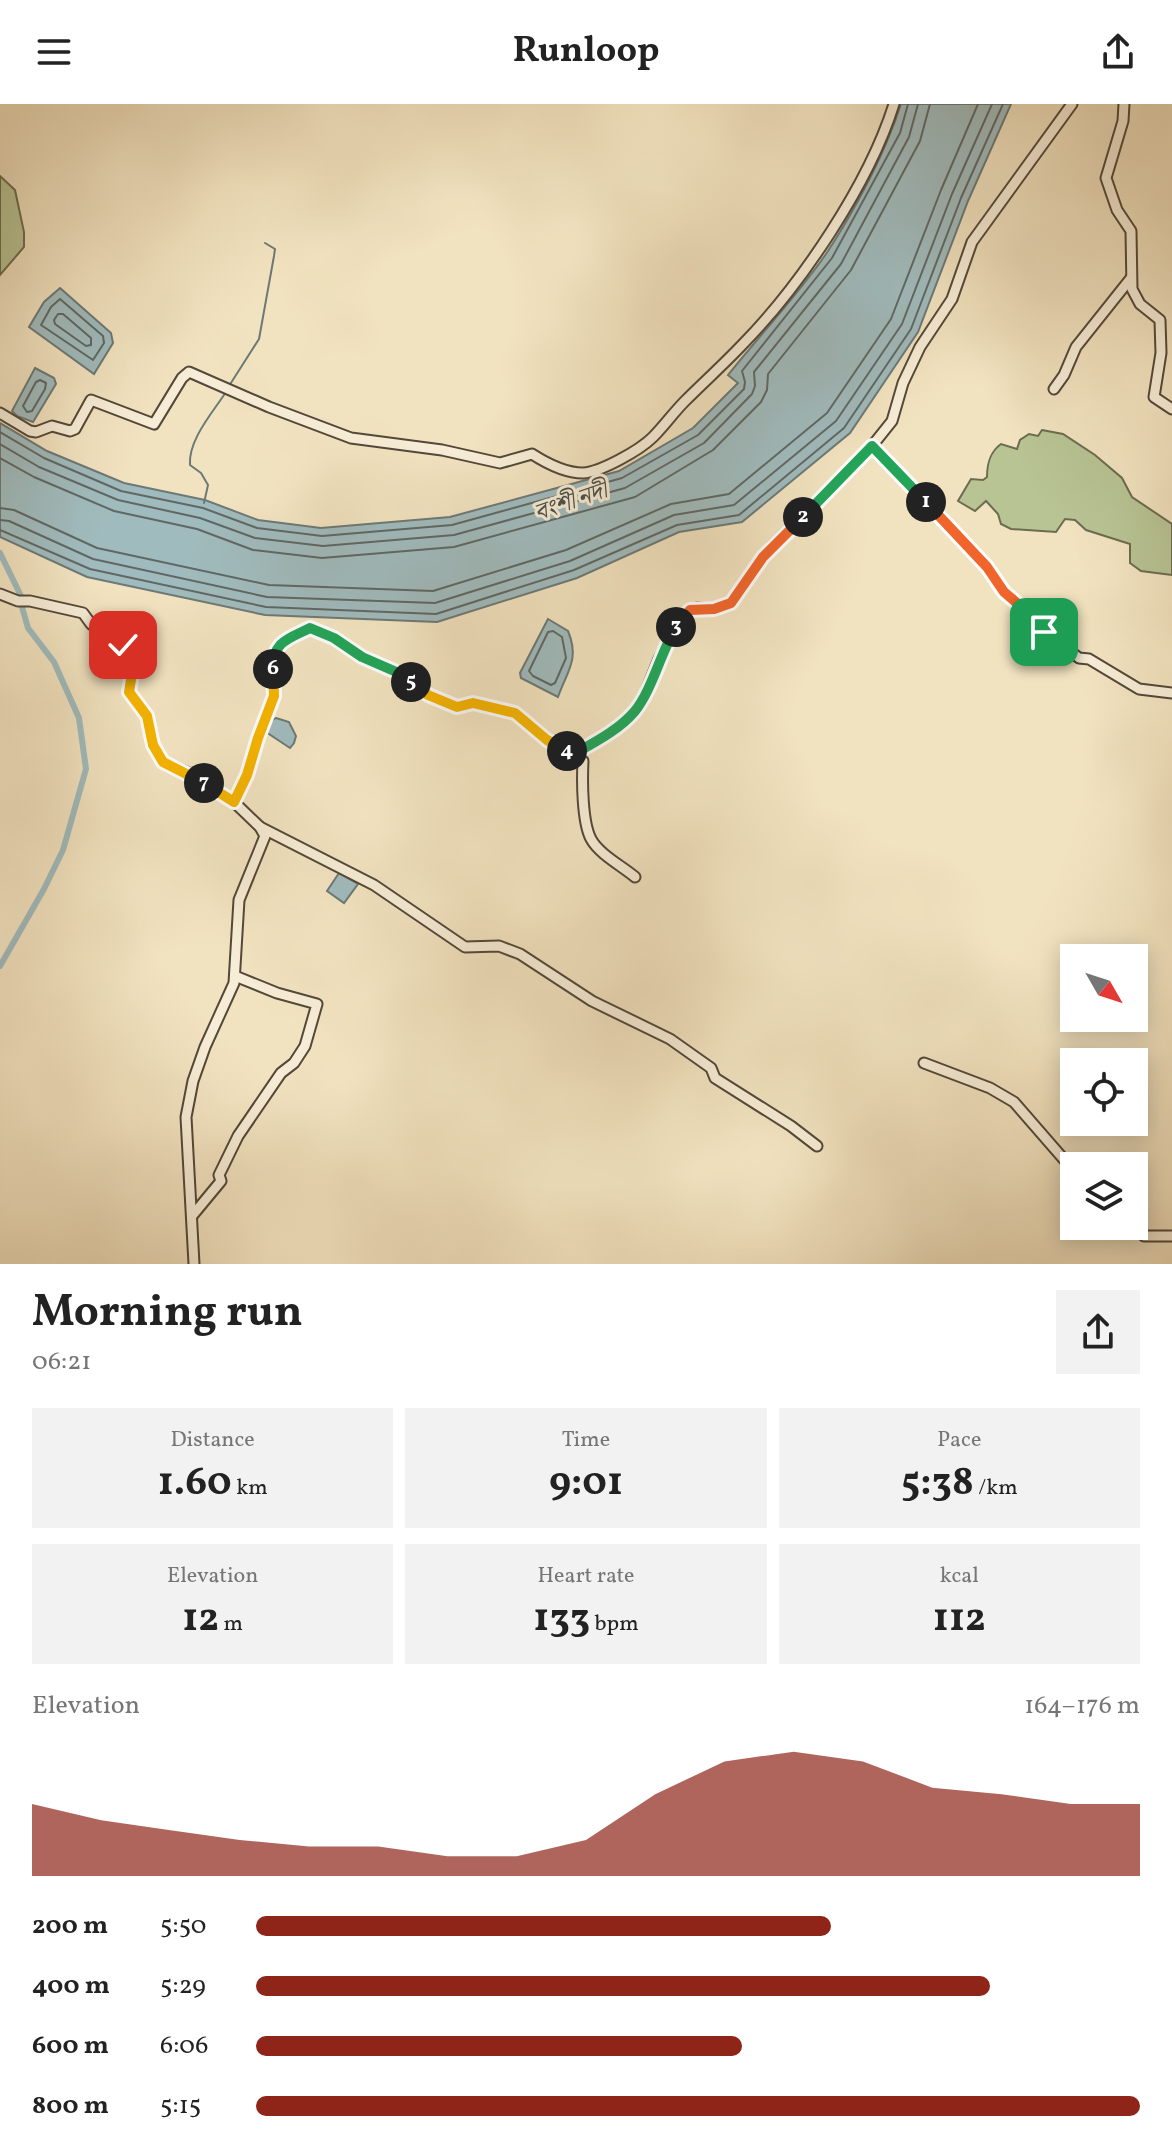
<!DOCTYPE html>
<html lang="en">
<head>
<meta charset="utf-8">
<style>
  :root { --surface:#fff; --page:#f2f2f2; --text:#222; --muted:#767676; --accent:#8f2418 }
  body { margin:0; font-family:Vollkorn,"Noto Serif Bengali",serif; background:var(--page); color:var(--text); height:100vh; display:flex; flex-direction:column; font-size:30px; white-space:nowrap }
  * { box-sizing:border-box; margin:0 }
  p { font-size:26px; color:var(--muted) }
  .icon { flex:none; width:44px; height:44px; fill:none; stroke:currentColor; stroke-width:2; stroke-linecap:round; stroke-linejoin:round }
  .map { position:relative; height:1160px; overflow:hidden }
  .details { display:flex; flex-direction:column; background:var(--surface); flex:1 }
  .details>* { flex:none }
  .needle { width:52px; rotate:129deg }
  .buttons { position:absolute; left:1060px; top:840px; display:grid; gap:16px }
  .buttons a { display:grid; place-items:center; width:88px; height:88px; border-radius:0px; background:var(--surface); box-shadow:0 4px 20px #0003; font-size:40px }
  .pin { position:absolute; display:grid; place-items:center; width:68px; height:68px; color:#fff; margin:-34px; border-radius:16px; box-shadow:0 4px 12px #0006 }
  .km { position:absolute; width:40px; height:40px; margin:-20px; border-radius:50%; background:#222; color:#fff; font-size:22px; line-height:40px; text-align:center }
  .round { display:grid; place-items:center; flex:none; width:84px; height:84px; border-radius:0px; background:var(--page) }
  .head { display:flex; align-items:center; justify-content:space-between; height:136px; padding:0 32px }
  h1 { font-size:44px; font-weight:700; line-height:60px }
  .stats { display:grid; grid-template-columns:repeat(3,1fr); gap:12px; height:136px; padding:8px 32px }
  .stats div { display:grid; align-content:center; border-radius:0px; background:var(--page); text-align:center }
  .stats b { font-size:40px; font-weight:700 }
  .stats small { font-size:22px; font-weight:400 }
  .stats p { font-size:22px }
  .chart { height:224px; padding:16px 32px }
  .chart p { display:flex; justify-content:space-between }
  .chart svg { width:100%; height:144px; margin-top:8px; fill:var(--accent); opacity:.7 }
  ul { padding:0 32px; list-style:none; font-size:26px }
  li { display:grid; grid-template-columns:128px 96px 1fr; align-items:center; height:60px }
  li i { height:20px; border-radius:10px; background:var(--accent) }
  header { display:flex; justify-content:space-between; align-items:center; height:104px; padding:0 32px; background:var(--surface); font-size:36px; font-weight:700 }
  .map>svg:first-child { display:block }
  .green { fill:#b8c494; stroke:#6b6c50; stroke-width:2 }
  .water { fill:#a0bbbd; stroke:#6c7976; stroke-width:2 }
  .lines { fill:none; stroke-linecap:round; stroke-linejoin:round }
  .shore { stroke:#5f6864; stroke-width:2 }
  .stream { stroke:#6c7976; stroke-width:2 }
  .canal { stroke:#a0bbbd; stroke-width:6 }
  .minor-casing { stroke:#534839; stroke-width:13 }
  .minor { stroke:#f7edd6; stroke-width:9 }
  .split-1-casing { stroke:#fff; stroke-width:16 }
  .split-2-casing { stroke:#fff; stroke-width:16 }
  .split-3-casing { stroke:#fff; stroke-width:16 }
  .split-4-casing { stroke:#fff; stroke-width:16 }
  .split-5-casing { stroke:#fff; stroke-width:16 }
  .split-6-casing { stroke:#fff; stroke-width:16 }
  .split-7-casing { stroke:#fff; stroke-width:16 }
  .split-8-casing { stroke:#fff; stroke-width:16 }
  .split-1 { stroke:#f0652b; stroke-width:10 }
  .split-2 { stroke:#22a559; stroke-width:10 }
  .split-3 { stroke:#f0652b; stroke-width:10 }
  .split-4 { stroke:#22a559; stroke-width:10 }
  .split-5 { stroke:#f5b400; stroke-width:10 }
  .split-6 { stroke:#22a559; stroke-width:10 }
  .split-7 { stroke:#f5b400; stroke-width:10 }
  .split-8 { stroke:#f5b400; stroke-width:10 }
  .labels { text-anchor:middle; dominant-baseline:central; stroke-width:6; stroke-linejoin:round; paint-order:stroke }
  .water-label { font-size:24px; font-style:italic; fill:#4c4f4a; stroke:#f7edd6 }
</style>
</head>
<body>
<header><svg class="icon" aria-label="menu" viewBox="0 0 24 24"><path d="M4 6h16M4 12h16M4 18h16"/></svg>Runloop<svg class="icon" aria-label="share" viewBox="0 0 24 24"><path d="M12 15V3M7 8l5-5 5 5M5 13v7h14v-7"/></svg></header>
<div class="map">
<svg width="1172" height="1160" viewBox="0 0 1172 1160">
  <rect width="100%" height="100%" fill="#f2e3c0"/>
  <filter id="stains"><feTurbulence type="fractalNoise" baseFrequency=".0025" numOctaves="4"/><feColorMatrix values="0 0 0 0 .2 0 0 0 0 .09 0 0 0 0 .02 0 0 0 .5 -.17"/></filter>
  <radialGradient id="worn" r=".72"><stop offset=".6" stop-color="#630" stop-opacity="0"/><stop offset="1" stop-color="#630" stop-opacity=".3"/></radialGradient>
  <g class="green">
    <polygon points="0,72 15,86 24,128 24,143 0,171"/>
    <path d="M1042 326 1063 330 1095 351 1122 374 1132 393 1172 420V471L1141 467 1130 459V440L1086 426 1075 416 1065 415 1056 428 1011 425 1001 420 998 410 986 397 975 407 958 397 971 375 983 376 987 373C987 359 990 348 1001 340L1017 345 1020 336 1029 330 1038 332Z"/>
  </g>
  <g class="water">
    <path d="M901 0H1011L968 97 918 228 850 329 742 418 679 428 577 474 437 518 265 511 87 473 0 433V319L47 347 124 379 205 396 258 416 321 424 450 413 619 367 693 324 738 279 728 271C760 231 797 192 826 150 855 106 885 50 901 0Z"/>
    <polygon points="60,184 111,229 113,239 94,270 29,223 44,198"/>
    <polygon points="35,264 54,274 56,280 33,318 17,312 12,307"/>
    <path d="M548 515 568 527C580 556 567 567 558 593L521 574 520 569Z"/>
    <polygon points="276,614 289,618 296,632 294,639 290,644 266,628 267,619"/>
    <polygon points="339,769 358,780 344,799 327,787"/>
  </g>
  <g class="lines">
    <g class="shore">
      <polygon points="60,195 103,232 104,239 93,256 41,221 51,203"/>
      <polygon points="58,210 63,210 91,234 91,241 86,242 55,220 54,216"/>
      <polygon points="40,276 46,279 45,285 32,307 27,308 23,302 36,278"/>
      <polyline points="0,328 44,354 121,387 203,404 257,424 322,432 452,421 622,374 698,331 744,285 745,278 742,267 832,154 900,29 908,0"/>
      <polyline points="0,340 39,363 118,396 200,414 255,434 323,442 454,431 625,384 704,339 752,290 755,282 754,268 841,160 909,33 918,0"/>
      <polyline points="0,354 34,373 114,407 197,425 253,446 322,454 454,443 635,393 713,346 761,298 767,286 768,270 851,166 920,37 930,0"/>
      <polyline points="0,404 14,406 97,444 269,481 433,487 566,446 671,400 729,390 827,309 891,215 941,86 978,0"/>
      <polyline points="0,416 9,417 93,455 267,493 435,499 570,457 674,411 734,401 836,317 902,220 952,90 992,0"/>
      <polyline points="0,426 90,465 266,503 436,510 574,466 677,421 739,411 844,324 911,225 961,94 1003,0"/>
      <polygon points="553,527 562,533 566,554 555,579 551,581 533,572 529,567 548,528"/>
    </g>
    <g class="stream">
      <polyline points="229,282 259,235 274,152 275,145 265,139"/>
      <path d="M204 399 208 381 201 369 190 361C188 336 213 308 226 288"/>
    </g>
    <g class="canal">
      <polyline points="0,449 21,492"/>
      <polyline points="0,862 44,785 63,746 86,665 79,614 54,558 28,524 22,503"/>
    </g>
    <defs>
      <g id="minor">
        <polyline points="1124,0 1123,17 1106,74 1117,106 1131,127 1132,185 1140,200 1160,216 1161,249 1154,293 1172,305"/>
        <polyline points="1054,285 1064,271 1076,243 1131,174"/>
        <path d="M0 309 30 327 36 328 52 322 70 327 75 325 91 296 154 320 182 274 189 268 269 303 351 334 442 346 500 359 532 350C546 359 565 369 583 369 601 368 640 346 653 333 664 322 674 308 685 297 704 278 724 260 742 241 801 181 869 80 894 0"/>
        <polyline points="872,342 941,412 987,463 1004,488 1038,517 1044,528 1079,554 1089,555 1139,585 1172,589"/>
        <polyline points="0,490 18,497 30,497 83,509 91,520 131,547 135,551 129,588 147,612 153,641 163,658 193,671 234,698 260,723 265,732 239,796 234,879 205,943 193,977 186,1013 194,1160"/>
        <path d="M574 650 583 657C582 676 582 718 591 735 599 750 622 762 635 773"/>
        <polyline points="234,698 247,671 258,634 274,592 273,552 280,540 310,524 334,534 362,553 401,570 428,591 457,603 473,599 515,609 547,636 571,649 605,633 634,608 644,592 659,555 683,512 697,504 714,505 731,499 772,442 872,342 892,317 903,279 920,243 952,195 972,138 1072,0"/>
        <polyline points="260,723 374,781 465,843 499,842 520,850 592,897 670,935 711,964 715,974 791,1022 817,1042"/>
        <polyline points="924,959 990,984 1014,998 1074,1067"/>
        <polyline points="192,1112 221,1077 219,1071 238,1032 281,969 294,959 305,942 317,900 277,889 235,872"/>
        <polyline points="1134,1120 1144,1132 1172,1132"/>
      </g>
    </defs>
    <use href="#minor" class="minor-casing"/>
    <use href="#minor" class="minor"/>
  </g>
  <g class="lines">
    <defs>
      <polyline id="split-1" points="926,398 987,463 1004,488 1038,517 1044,528"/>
      <polyline id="split-2" points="803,413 872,342 926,398"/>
      <polyline id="split-3" points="676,523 690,506 714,505 731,499 763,453 803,413"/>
      <path id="split-4" d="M567 647 574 650C595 638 619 626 635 607 652 586 661 548 676 523"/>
      <polyline id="split-5" points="411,578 428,591 457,603 473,599 515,609 547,636 567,647"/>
      <path id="split-6" d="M273 565C273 537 288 535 310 524L334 534 362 553 401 570 411 578"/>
      <polyline id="split-7" points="204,679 234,698 247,671 258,634 274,592 273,565"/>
      <polyline id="split-8" points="123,541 135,551 129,588 147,612 153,641 163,658 204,679"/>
    </defs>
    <use href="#split-1" class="split-1-casing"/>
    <use href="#split-2" class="split-2-casing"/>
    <use href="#split-3" class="split-3-casing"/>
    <use href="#split-4" class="split-4-casing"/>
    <use href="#split-5" class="split-5-casing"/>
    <use href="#split-6" class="split-6-casing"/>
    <use href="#split-7" class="split-7-casing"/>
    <use href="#split-8" class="split-8-casing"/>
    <use href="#split-1" class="split-1"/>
    <use href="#split-2" class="split-2"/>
    <use href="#split-3" class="split-3"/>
    <use href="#split-4" class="split-4"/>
    <use href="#split-5" class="split-5"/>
    <use href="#split-6" class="split-6"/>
    <use href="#split-7" class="split-7"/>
    <use href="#split-8" class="split-8"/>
  </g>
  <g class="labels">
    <g class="water-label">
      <text transform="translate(571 399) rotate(-19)">বংশী নদী</text>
    </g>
  </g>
  <rect width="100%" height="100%" filter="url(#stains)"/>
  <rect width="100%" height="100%" fill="url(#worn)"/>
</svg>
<div class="buttons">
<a><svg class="needle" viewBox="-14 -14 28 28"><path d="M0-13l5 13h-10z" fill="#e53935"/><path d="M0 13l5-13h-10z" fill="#767676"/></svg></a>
<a><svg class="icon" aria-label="locate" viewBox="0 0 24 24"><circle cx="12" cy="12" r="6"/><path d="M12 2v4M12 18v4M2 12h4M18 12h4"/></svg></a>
<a><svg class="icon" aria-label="layers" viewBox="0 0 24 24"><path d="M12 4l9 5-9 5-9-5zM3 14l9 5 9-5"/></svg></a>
</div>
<div class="pin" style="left:1044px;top:528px;background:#1e9e55"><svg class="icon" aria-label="arrive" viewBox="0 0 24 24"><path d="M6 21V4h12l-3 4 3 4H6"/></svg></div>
<div class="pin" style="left:123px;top:541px;background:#d93025"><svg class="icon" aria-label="check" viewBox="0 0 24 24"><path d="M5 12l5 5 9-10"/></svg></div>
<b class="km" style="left:926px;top:398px">1</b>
<b class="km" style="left:803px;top:413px">2</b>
<b class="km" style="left:676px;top:523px">3</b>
<b class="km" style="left:567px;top:647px">4</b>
<b class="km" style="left:411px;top:578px">5</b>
<b class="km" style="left:273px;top:565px">6</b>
<b class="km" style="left:204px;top:679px">7</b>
</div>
<section class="details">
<div class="head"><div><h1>Morning run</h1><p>06:21</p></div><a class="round"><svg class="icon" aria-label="share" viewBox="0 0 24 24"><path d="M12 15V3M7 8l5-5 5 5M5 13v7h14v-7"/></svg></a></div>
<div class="stats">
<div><p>Distance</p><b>1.60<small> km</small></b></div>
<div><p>Time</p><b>9:01</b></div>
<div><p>Pace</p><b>5:38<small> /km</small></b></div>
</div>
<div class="stats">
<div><p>Elevation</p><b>12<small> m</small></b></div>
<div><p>Heart rate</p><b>133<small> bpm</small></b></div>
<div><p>kcal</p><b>112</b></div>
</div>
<div class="chart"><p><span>Elevation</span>164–176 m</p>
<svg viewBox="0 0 160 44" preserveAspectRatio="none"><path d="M0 44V22L10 27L20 30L30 33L40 35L50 35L60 38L70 38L80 33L90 19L100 9L110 6L120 9L130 17L140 19L150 22L160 22V44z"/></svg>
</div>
<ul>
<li><b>200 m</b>5:50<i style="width:65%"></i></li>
<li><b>400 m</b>5:29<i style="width:83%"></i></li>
<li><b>600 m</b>6:06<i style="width:55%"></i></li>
<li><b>800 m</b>5:15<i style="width:100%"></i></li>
</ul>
</section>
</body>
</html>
